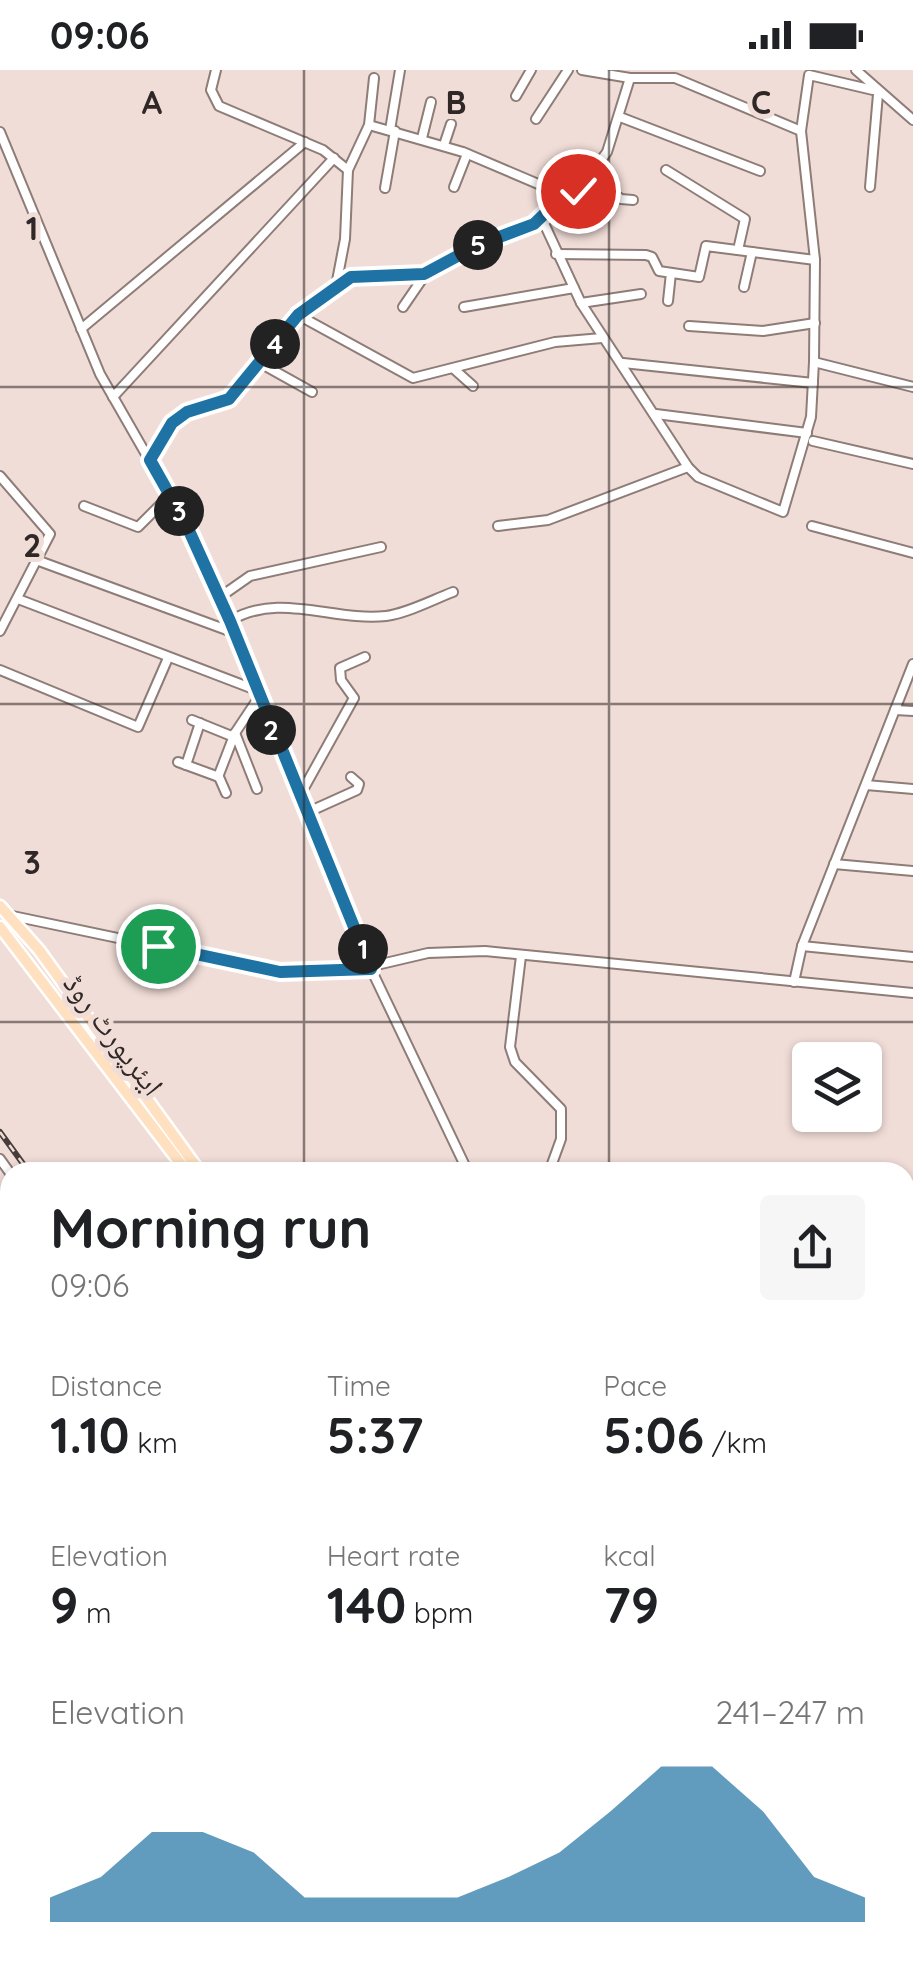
<!DOCTYPE html>
<html lang="en">
<head>
<meta charset="utf-8">
<style>
  :root { --surface:#fff; --page:#f6f6f6; --text:#202124; --muted:#757577; --accent:#1f73a4 }
  body { margin:0; font-family:Quicksand,"Noto Naskh Arabic",sans-serif; background:var(--page); color:var(--text); height:100vh; display:flex; flex-direction:column; font-size:38px; white-space:nowrap }
  * { box-sizing:border-box; margin:0 }
  p { font-size:32px; color:var(--muted) }
  .icon { flex:none; width:55px; height:55px; fill:none; stroke:currentColor; stroke-width:2; stroke-linecap:round; stroke-linejoin:round }
  .map { position:relative; flex:1; overflow:hidden }
  .side { position:absolute; left:0px; top:1092px; width:915px; height:812px; display:flex; flex-direction:column; background:var(--surface); border-radius:30px 30px 0 0; box-shadow:0 2px 8px #0004 }
  .side>* { flex:none }
  .tools { position:absolute; left:792px; top:972px; display:grid; gap:20px }
  .tools a { display:grid; place-items:center; width:90px; height:90px; border-radius:10px; background:var(--surface); box-shadow:0 2px 8px #0004; font-size:50px }
  .pin { position:absolute; display:grid; place-items:center; width:85px; height:85px; color:#fff; margin:-42px; border:5px solid #fff; border-radius:50%; box-shadow:0 2px 10px #0007 }
  .km { position:absolute; width:50px; height:50px; margin:-25px; border-radius:50%; background:#222; color:#fff; font-size:28px; line-height:50px; text-align:center }
  .round { display:grid; place-items:center; flex:none; width:105px; height:105px; border-radius:10px; background:var(--page) }
  .summary { display:flex; align-items:center; justify-content:space-between; height:170px; padding:0 50px }
  h1 { font-size:55px; font-weight:700; line-height:75px }
  .figures { display:grid; grid-template-columns:repeat(3,1fr); gap:15px; height:170px; padding:10px 50px }
  .figures div { display:grid; align-content:center }
  .figures b { font-size:50px; font-weight:700 }
  .figures small { font-size:28px; font-weight:400 }
  .figures p { font-size:28px }
  .chart { height:280px; padding:20px 50px }
  .chart p { display:flex; justify-content:space-between }
  .chart svg { width:100%; height:180px; margin-top:10px; fill:var(--accent); opacity:.7 }
  .status { display:flex; justify-content:space-between; align-items:center; height:70px; padding:0 50px; background:var(--surface); direction:ltr }
  .status svg { height:28px; fill:currentColor }
  .map>svg:first-child { display:block }
  .park { fill:#e0d7a1 }
  .lines { fill:none; stroke-linecap:round; stroke-linejoin:round }
  .minor-casing { stroke:#8e7c77; stroke-width:12 }
  .major-casing { stroke:#fff; stroke-width:15 }
  .minor { stroke:#fff; stroke-width:8 }
  .major { stroke:#ffe1c1; stroke-width:10 }
  .rail-casing { stroke:#463c3a; stroke-width:6 }
  .rail { stroke:#f1ddd8; stroke-width:2.5; stroke-dasharray:8; stroke-linecap:butt }
  .route-casing { stroke:#fff; stroke-width:20 }
  .route { stroke:#1f73a4; stroke-width:12 }
  .grid { fill:none; stroke:#302826; stroke-width:2.5; stroke-opacity:0.55 }
  .labels { text-anchor:middle; dominant-baseline:central; stroke-width:10; stroke-linejoin:round; paint-order:stroke }
  .street-label { font-size:30px; fill:#302826; stroke:#f1ddd8 }
  .grid-label { font-size:32px; text-anchor:middle; font-weight:bold; fill:#302826; stroke:#f1ddd8; stroke-width:10; stroke-linejoin:round; paint-order:stroke }
</style>
</head>
<body>
<div class="status"><b>09:06</b><svg viewBox="0 0 49 12"><path d="M0 12V9h3v3zM5 12V6h3v6zM10 12V3h3v9zM15 12V0h3v12zM26 1h20v11H26zM47 4h2v5h-2z"/></svg></div>
<div class="map">
<svg width="913" height="1903" viewBox="0 0 913 1903">
  <rect width="100%" height="100%" fill="#f1ddd8"/>
  <polygon class="park" points="905,1370 913,1370 913,1903 862,1903 854,1895 905,1895"/>
  <g class="lines">
    <defs>
      <g id="minor">
        <polyline points="216,0 211,20 219,36 323,80 348,100"/>
        <polyline points="582,0 630,8 675,8 801,61"/>
        <polyline points="856,0 913,50"/>
        <polyline points="516,26 531,0"/>
        <polyline points="620,47 760,101"/>
        <polyline points="536,49 568,0"/>
        <polyline points="369,55 463,82 564,125"/>
        <polyline points="390,60 400,0"/>
        <polyline points="0,62 100,304 186,454 220,527 371,899 468,1102"/>
        <polyline points="422,68 431,32"/>
        <polyline points="444,75 451,54"/>
        <polyline points="666,100 745,149 738,180"/>
        <polyline points="592,107 621,129 633,130"/>
        <polyline points="454,117 467,84"/>
        <polyline points="870,117 878,24"/>
        <polyline points="385,118 395,61"/>
        <polyline points="542,149 581,233 688,397 698,407 783,442 811,347 814,292 815,190 801,61 809,5 873,20"/>
        <polyline points="556,184 646,185 652,187 659,201 699,207 706,176 815,190"/>
        <polyline points="336,216 345,169 348,100 369,55 374,8"/>
        <polyline points="744,217 752,182"/>
        <polyline points="668,231 671,203"/>
        <polyline points="581,233 641,224"/>
        <polyline points="403,237 427,202"/>
        <polyline points="464,237 574,218"/>
        <polyline points="298,245 413,308 555,272 602,268"/>
        <polyline points="689,256 763,261 815,253"/>
        <polyline points="81,259 305,72"/>
        <polyline points="814,292 913,317"/>
        <polyline points="260,293 312,322"/>
        <polyline points="623,293 813,313"/>
        <polyline points="454,299 473,316"/>
        <polyline points="113,327 334,88"/>
        <polyline points="656,344 807,363"/>
        <polyline points="813,371 913,394"/>
        <polyline points="150,390 172,353 187,342 229,329 298,245 351,207 424,204 534,154 564,125 578,121 607,82 630,8"/>
        <polyline points="0,406 50,464 0,561"/>
        <polyline points="84,436 138,457 170,425"/>
        <polyline points="498,456 548,450 688,397"/>
        <polyline points="812,456 913,483"/>
        <polyline points="39,491 235,563"/>
        <polyline points="220,527 250,506 381,477"/>
        <polyline points="18,529 256,620"/>
        <path d="M230 551C279 521 334 552 386 546 408 543 432 530 453 522"/>
        <polyline points="0,600 138,657 168,588"/>
        <polyline points="895,640 913,641"/>
        <polyline points="192,650 234,667"/>
        <polyline points="235,663 257,719"/>
        <polyline points="178,692 219,707 226,723"/>
        <polyline points="186,695 200,653"/>
        <polyline points="218,707 235,663 259,627"/>
        <polyline points="866,715 913,719"/>
        <polyline points="299,727 354,628 341,610 340,598 365,587"/>
        <polyline points="306,743 357,720 359,714 351,707"/>
        <polyline points="834,794 913,801"/>
        <polyline points="8,845 280,902 347,902 428,883 485,881 913,923"/>
        <polyline points="802,876 913,887"/>
        <polyline points="521,886 510,977 515,992 561,1039 561,1069 549,1102"/>
        <polyline points="794,912 802,876 913,594"/>
        <polyline points="0,1089 10,1103"/>
        <polyline points="0,1161 10,1142"/>
        <polyline points="905,1304 913,1306"/>
        <polyline points="905,1316 913,1317"/>
        <polyline points="0,1346 10,1342"/>
        <polyline points="0,1411 10,1407"/>
        <polyline points="0,1456 10,1458"/>
        <polyline points="0,1521 10,1523"/>
        <polyline points="0,1745 10,1750"/>
        <polyline points="0,1801 10,1807"/>
        <polyline points="0,1845 10,1851"/>
        <polyline points="0,1886 10,1892"/>
        <polyline points="60,1895 61,1903"/>
        <polyline points="280,1895 295,1903"/>
        <polyline points="481,1895 483,1903"/>
        <polyline points="639,1895 641,1903"/>
        <polyline points="11,1903 17,1896"/>
        <polyline points="304,1903 307,1895"/>
        <polyline points="689,1903 706,1900"/>
      </g>
      <g id="major">
        <polyline points="0,836 39,880 200,1102"/>
        <polyline points="0,857 187,1102"/>
        <polyline points="803,1895 812,1903"/>
        <polyline points="831,1895 839,1903"/>
      </g>
    </defs>
    <use href="#minor" class="minor-casing"/>
    <use href="#major" class="major-casing"/>
    <use href="#minor" class="minor"/>
    <use href="#major" class="major"/>
    <defs>
      <g id="rail">
        <polyline points="0,1062 29,1102"/>
        <polyline points="419,1895 421,1903"/>
      </g>
    </defs>
    <use href="#rail" class="rail-casing"/>
    <use href="#rail" class="rail"/>
  </g>
  <g class="lines">
    <defs>
      <polyline id="route" points="158,876 280,902 371,899 230,551 186,454 150,390 172,353 187,342 229,329 298,245 351,207 424,204 478,175 534,154 564,125 578,121"/>
    </defs>
    <use href="#route" class="route-casing"/>
    <use href="#route" class="route"/>
  </g>
  <path class="grid" d="M304 0V1102M609 0V1102M0 317H913M0 634H913M0 952H913M0 1269H10M905 1269H913M0 1586H10M905 1586H913M304 1895V1903M609 1895V1903"/>
  <g class="labels">
    <g class="street-label">
      <text transform="translate(114 964) rotate(53)">ایئرپورٹ روڈ</text>
    </g>
  </g>
  <g class="grid-label">
    <text x="152" y="44">A</text>
    <text x="456" y="44">B</text>
    <text x="761" y="44">C</text>
    <text x="32" y="170">1</text>
    <text x="32" y="487">2</text>
    <text x="32" y="804">3</text>
  </g>
</svg>
<div class="tools">
<a><svg class="icon" aria-label="layers" viewBox="0 0 24 24"><path d="M12 4l9 5-9 5-9-5zM3 14l9 5 9-5"/></svg></a>
</div>
<div class="pin" style="left:158px;top:876px;background:#1e9e55"><svg class="icon" aria-label="arrive" viewBox="0 0 24 24"><path d="M6 21V4h12l-3 4 3 4H6"/></svg></div>
<div class="pin" style="left:578px;top:121px;background:#d93025"><svg class="icon" aria-label="check" viewBox="0 0 24 24"><path d="M5 12l5 5 9-10"/></svg></div>
<b class="km" style="left:363px;top:879px">1</b>
<b class="km" style="left:271px;top:660px">2</b>
<b class="km" style="left:179px;top:441px">3</b>
<b class="km" style="left:275px;top:274px">4</b>
<b class="km" style="left:478px;top:175px">5</b>
<section class="side">
<div class="summary"><div><h1>Morning run</h1><p>09:06</p></div><a class="round"><svg class="icon" aria-label="share" viewBox="0 0 24 24"><path d="M12 15V3M7 8l5-5 5 5M5 13v7h14v-7"/></svg></a></div>
<div class="figures">
<div><p>Distance</p><b>1.10<small> km</small></b></div>
<div><p>Time</p><b>5:37</b></div>
<div><p>Pace</p><b>5:06<small> /km</small></b></div>
</div>
<div class="figures">
<div><p>Elevation</p><b>9<small> m</small></b></div>
<div><p>Heart rate</p><b>140<small> bpm</small></b></div>
<div><p>kcal</p><b>79</b></div>
</div>
<div class="chart"><p><span>Elevation</span>241–247 m</p>
<svg viewBox="0 0 160 44" preserveAspectRatio="none"><path d="M0 44V38L10 33L20 22L30 22L40 27L50 38L60 38L70 38L80 38L90 33L100 27L110 17L120 6L130 6L140 17L150 33L160 38V44z"/></svg>
</div>
</section>
</div>
</body>
</html>
